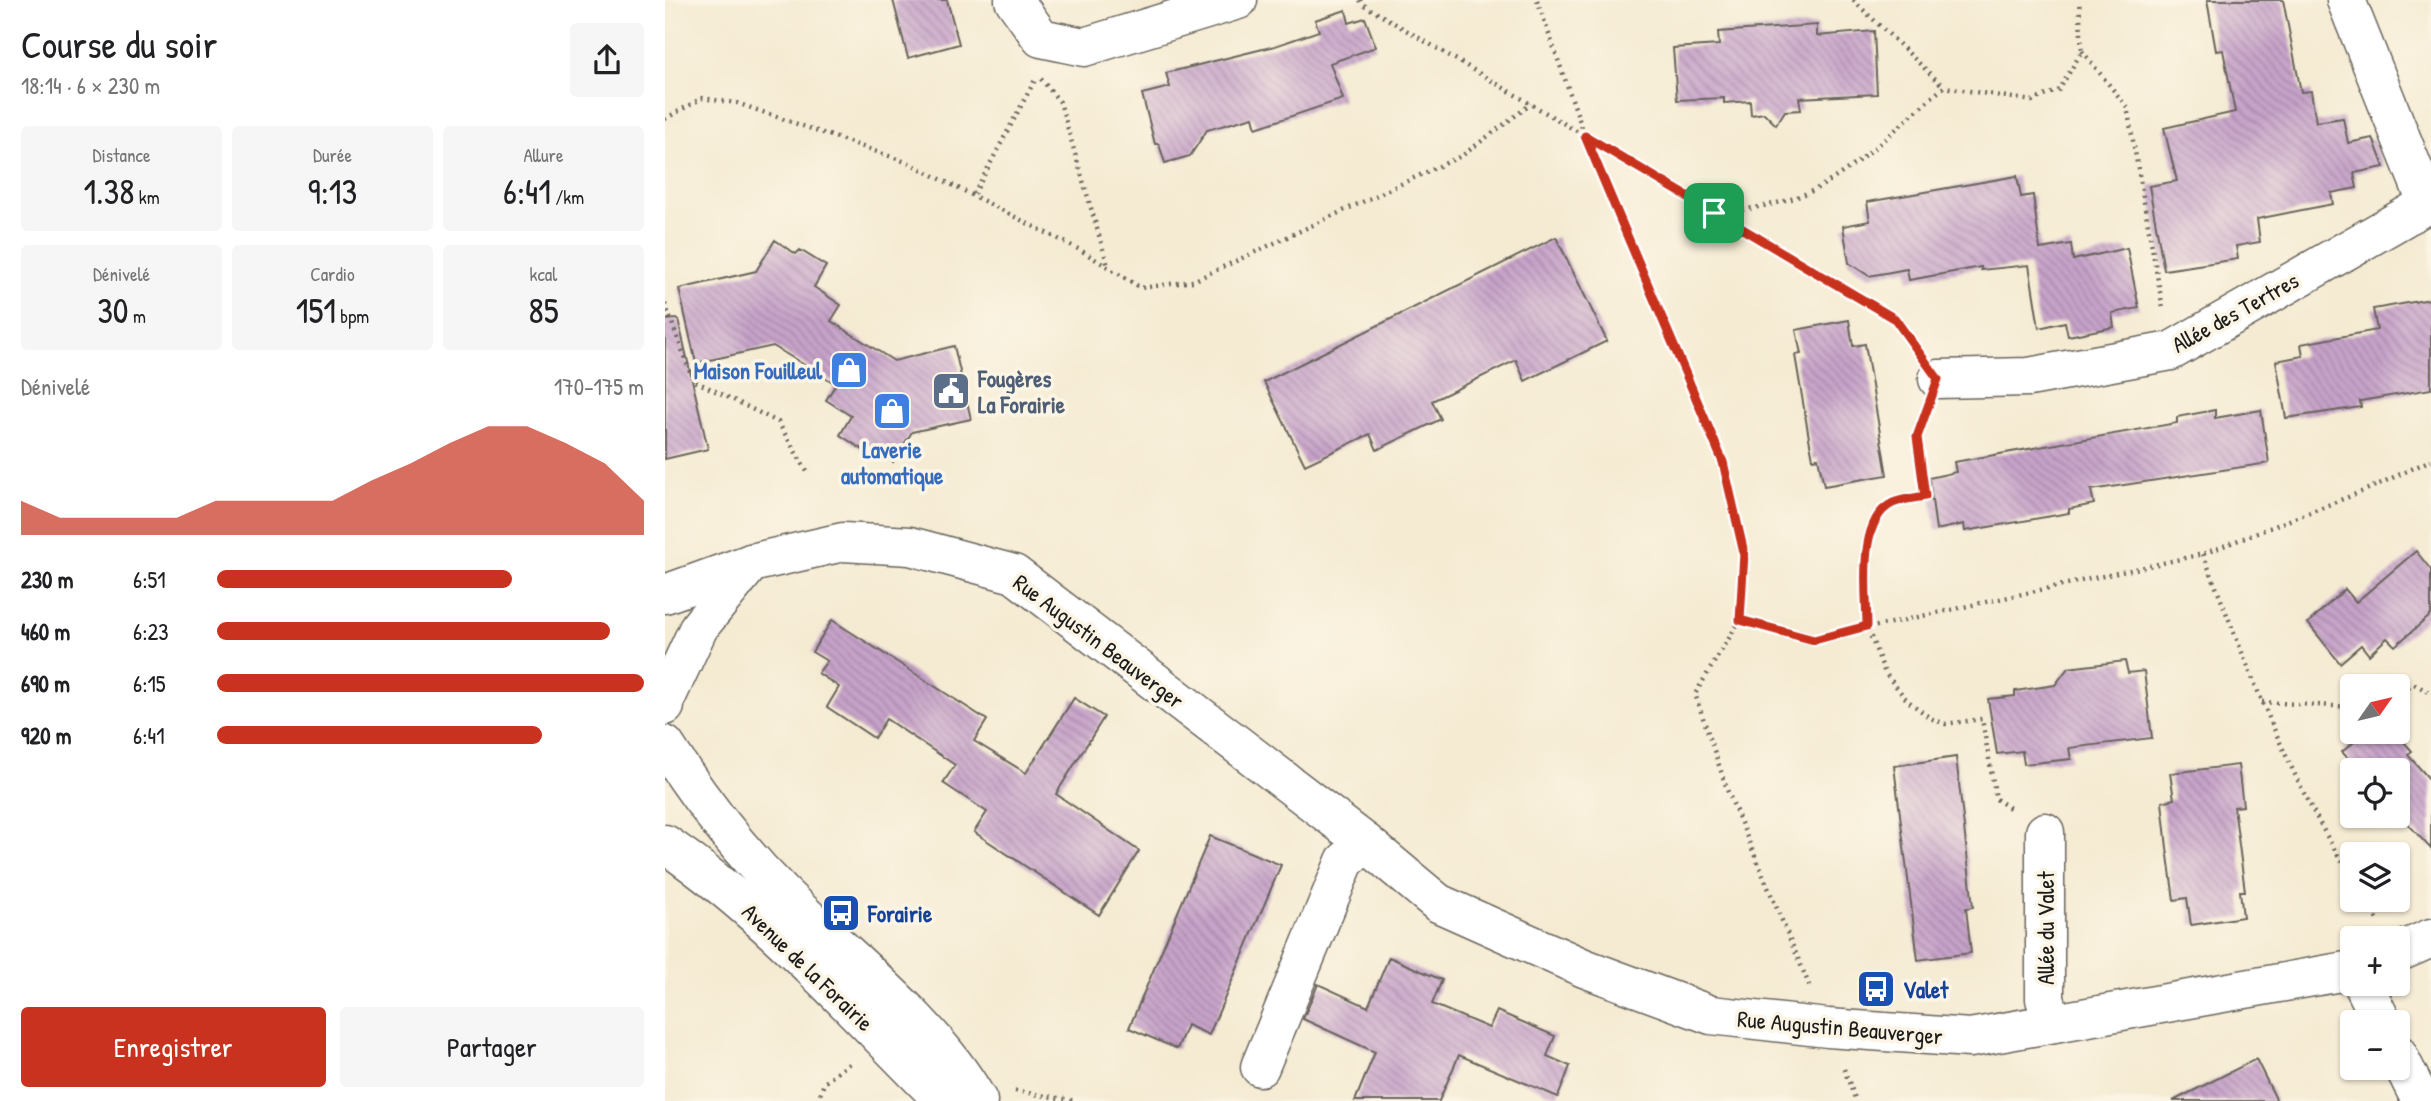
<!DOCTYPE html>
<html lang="fr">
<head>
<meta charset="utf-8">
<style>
  :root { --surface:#fff; --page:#f6f6f6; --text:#202124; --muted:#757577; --accent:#c8321e }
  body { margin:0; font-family:"Patrick Hand",sans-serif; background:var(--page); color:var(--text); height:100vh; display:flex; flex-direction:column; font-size:26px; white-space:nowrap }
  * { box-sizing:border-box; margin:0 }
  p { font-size:23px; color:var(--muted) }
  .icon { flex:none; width:38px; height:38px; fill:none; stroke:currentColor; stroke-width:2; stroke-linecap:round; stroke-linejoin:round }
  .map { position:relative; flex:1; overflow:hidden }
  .details { display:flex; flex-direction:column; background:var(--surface); width:665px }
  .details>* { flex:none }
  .needle { width:46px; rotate:56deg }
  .fabs { position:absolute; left:1675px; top:674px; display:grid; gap:14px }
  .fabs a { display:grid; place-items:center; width:70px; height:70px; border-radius:7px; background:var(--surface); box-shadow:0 2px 5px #0004; font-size:35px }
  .pin { position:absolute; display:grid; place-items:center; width:60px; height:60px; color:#fff; margin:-30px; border-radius:14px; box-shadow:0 4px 10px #0006 }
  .round { display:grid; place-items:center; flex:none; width:74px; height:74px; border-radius:7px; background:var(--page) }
  .headline { display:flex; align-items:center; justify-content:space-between; height:119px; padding:0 21px }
  h1 { font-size:38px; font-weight:600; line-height:52px }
  .stats { display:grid; grid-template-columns:repeat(3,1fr); gap:10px; height:119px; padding:7px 21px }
  .stats div { display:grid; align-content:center; border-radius:7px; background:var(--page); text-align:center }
  .stats b { font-size:35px; font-weight:600 }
  .stats small { font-size:19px; font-weight:400 }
  .stats p { font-size:19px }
  .chart { height:196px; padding:14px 21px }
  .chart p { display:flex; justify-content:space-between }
  .chart svg { width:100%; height:126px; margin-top:7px; fill:var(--accent); opacity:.7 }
  .action { display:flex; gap:14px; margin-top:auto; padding:14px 21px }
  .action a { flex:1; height:80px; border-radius:7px; background:var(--accent); color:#fff; font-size:28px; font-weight:600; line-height:80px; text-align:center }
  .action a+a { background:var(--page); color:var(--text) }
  ul { padding:0 21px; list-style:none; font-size:23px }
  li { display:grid; grid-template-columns:112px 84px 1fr; align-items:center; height:52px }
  li i { height:18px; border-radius:9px; background:var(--accent) }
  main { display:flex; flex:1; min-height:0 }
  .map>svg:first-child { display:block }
  .building { fill:url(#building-back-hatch) }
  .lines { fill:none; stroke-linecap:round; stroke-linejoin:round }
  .minor-casing { stroke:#68645c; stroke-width:41 }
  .major-casing { stroke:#68645c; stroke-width:41 }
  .path { stroke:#68645c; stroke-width:4.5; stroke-dasharray:2 5; stroke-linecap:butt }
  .minor { stroke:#fff; stroke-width:38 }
  .major { stroke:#fff; stroke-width:38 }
  .route-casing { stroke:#fff; stroke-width:14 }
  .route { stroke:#c8321e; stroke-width:9 }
  .labels { text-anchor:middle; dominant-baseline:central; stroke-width:7; stroke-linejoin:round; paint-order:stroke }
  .street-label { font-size:23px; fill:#1c1c1c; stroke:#fcf5e5 }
  .shop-label { font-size:23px; font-weight:bold; fill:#366cbe; stroke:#fcf5e5; text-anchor:end }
  .service-label { font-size:23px; font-weight:bold; fill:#4e5e75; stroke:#fcf5e5; text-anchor:start }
  .transit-label { font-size:23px; font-weight:bold; fill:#164399; stroke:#fcf5e5; text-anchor:start }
</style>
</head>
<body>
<main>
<section class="details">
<div class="headline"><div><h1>Course du soir</h1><p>18:14 · 6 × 230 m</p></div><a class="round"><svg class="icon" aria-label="share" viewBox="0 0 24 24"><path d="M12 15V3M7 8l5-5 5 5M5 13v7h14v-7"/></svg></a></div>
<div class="stats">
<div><p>Distance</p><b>1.38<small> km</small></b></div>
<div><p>Durée</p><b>9:13</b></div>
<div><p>Allure</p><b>6:41<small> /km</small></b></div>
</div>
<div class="stats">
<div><p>Dénivelé</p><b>30<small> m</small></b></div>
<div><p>Cardio</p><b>151<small> bpm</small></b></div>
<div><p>kcal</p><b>85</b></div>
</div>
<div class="chart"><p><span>Dénivelé</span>170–175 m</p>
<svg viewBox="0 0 160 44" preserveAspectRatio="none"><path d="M0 44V32L10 38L20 38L30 38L40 38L50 32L60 32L70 32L80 32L90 25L100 19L110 12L120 6L130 6L140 12L150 19L160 32V44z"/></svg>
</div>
<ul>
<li><b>230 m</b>6:51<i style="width:69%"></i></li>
<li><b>460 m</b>6:23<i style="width:92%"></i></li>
<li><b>690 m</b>6:15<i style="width:100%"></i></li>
<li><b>920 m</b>6:41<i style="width:76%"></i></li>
</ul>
<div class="action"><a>Enregistrer</a><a>Partager</a></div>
</section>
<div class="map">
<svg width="1766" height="1101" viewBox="0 0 1766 1101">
  <defs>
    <pattern id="building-back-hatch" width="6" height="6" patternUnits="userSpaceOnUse" patternTransform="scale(1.75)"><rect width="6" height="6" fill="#c7a3ca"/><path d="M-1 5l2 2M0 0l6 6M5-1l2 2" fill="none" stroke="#a184a3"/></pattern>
  </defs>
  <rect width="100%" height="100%" fill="#fcf5e5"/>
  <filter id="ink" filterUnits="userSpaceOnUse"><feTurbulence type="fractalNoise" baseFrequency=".0143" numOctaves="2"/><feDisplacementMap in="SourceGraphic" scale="14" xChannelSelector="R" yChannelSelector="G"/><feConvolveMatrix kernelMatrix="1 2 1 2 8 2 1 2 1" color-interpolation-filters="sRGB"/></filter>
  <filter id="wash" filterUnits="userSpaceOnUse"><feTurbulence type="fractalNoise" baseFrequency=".00686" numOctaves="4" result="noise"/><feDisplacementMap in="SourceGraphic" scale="28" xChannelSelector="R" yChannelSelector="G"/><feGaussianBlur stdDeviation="1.57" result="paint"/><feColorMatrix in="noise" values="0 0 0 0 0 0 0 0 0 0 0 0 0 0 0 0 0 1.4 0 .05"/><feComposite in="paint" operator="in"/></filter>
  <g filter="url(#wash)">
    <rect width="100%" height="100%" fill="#f5ebd3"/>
    <g id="blocks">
      <g class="building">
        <polygon points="228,0 282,0 294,44 243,58"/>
        <polygon points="1542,0 1618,0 1636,92 1646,91 1651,122 1678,118 1683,143 1708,138 1719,167 1689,173 1692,188 1666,193 1668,204 1592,219 1595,242 1571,246 1573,259 1499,270 1484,186 1512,181 1499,128 1570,112 1558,50 1551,51"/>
        <polygon points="681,10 684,23 700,18 711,47 665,63 678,99 591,128 588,117 542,130 525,156 500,163 494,144 490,144 477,94 505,87 501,73 610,46 654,31 650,20"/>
        <polygon points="1152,25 1152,36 1209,31 1212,94 1134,98 1136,110 1120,111 1111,125 1099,113 1086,115 1085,101 1059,103 1059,98 1012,100 1008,48 1054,45 1053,32"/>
        <polygon points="1352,176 1356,197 1368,195 1375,249 1406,244 1408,260 1462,248 1474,308 1447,313 1449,327 1403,336 1400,322 1374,328 1364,265 1316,270 1316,267 1244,280 1242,269 1204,276 1184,263 1178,226 1205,221 1202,202"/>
        <polygon points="891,237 942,341 860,381 851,360 767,401 776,419 712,450 705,434 640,465 599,382"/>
        <polygon points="110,240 131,254 135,250 161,266 149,287 176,305 166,321 229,361 289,346 306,419 247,432 228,462 209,450 206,455 175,435 186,416 161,400 171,384 108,346 31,363 14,289 91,271"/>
        <polygon points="1766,299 1766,389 1695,401 1696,407 1621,418 1611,361 1638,356 1636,344 1712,330 1708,309"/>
        <polygon points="13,319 43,449 0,459 0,320"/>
        <polygon points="1184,320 1188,346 1200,344 1222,475 1159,486 1153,458 1148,459 1144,438 1130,355 1136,354 1131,330"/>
        <polygon points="1550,410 1550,418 1596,410 1604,463 1426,490 1429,504 1404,509 1404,513 1300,531 1299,524 1271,530 1264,478 1291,472 1289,462 1512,423 1512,417"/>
        <polygon points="1751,551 1766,570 1766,615 1730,646 1722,638 1704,655 1696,645 1675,663 1643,623 1680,589 1691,602"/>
        <polygon points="167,620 322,720 309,741 361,773 409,698 439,717 391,794 474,851 434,915 309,832 322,812 278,783 290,765 221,719 209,738 162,707 174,687 153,673 162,661 147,652"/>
        <polygon points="1460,661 1463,673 1479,671 1487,738 1404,748 1406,759 1359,764 1357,751 1332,754 1323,699 1350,696 1350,691 1390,685 1403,668"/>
        <polygon points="1701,732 1730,732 1747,751 1743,755 1766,781 1766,849 1732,812 1732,770 1694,770 1677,752"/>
        <polygon points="1291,757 1308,907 1301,908 1306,953 1253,960 1229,766"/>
        <polygon points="1573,765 1578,806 1569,807 1580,891 1575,891 1578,917 1526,925 1522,898 1509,900 1502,848 1497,802 1509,799 1505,773"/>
        <polygon points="545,836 616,865 544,1035 522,1025 512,1049 464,1028"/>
        <polygon points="724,957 777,980 767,1004 824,1028 832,1011 890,1036 882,1056 905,1066 893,1097 794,1055 774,1101 690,1101 710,1052 638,1019 653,984 703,1007"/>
        <polygon points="1591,1059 1612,1101 1508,1101"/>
      </g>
    </g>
  </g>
  <g filter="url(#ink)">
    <use href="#blocks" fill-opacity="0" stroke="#68645c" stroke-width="2"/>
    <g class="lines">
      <defs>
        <g id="minor">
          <polyline points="349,0 376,38 419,47 573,0"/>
          <polyline points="1681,0 1762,203"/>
          <polyline points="1273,379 1364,377 1506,351 1766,202"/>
          <polyline points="0,594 86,563 178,542 245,546 349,574 701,843 773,903 919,968 1046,1015 1163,1028 1305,1038 1687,970"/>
          <polyline points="2,696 34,627 86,563"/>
          <polyline points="1380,832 1380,999 1388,1023"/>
          <polyline points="1732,953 1766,938"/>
          <polyline points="1698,984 1717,1022"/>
          <polyline points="1732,1053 1756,1101"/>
          <polyline points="595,1067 680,861 701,843"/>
        </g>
        <g id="major">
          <polyline points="0,687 0,706"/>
          <path d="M0 745C34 798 71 847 116 892 181 957 267 1020 313 1101"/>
          <path d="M0 844C101 913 184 1006 271 1093L275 1101"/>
        </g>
      </defs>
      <use href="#minor" class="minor-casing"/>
      <use href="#major" class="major-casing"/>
      <g class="path">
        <polyline points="695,0 697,4 1229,319 1250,347"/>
        <polyline points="872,0 920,136 1058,462 1079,553 1075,620 1030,694 1063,792 1145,987"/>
        <polyline points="1188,0 1279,87"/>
        <polyline points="1417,51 1462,107 1498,309"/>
        <polyline points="376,79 395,102 443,266"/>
        <polyline points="0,119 37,98 72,103 244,163 417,251 476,288 528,281 798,155 866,104"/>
        <polyline points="309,194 371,78"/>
        <path d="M1050 213C1086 209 1126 204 1158 185 1203 159 1239 120 1279 87L1367 101 1394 90 1417 51 1414 0"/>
        <polyline points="0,304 28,380 113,422 144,475"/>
        <polyline points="1260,416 1252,437 1260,496 1227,503 1211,517 1202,541 1202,627 1220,673 1242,700 1265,718 1280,724 1317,719 1331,799 1348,810"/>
        <path d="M1538 554C1582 664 1623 778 1687 878"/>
        <polyline points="1075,620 1149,640 1538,554 1701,490 1766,460"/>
        <polyline points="1732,696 1749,684 1766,693"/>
        <polyline points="1597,702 1687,707"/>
        <polyline points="1700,900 1713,920"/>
        <polyline points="1179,1069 1191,1101"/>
        <polyline points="350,1091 412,1101"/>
        <polyline points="153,1101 159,1083 185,1063"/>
      </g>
      <use href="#minor" class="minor"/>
      <use href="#major" class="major"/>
    </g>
  </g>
  <g class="lines" filter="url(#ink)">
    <defs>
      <path id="route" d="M920 136 1230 319 1273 379 1252 437 1260 496C1250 498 1237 499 1228 503 1191 520 1202 593 1202 626L1149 640 1075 620 1079 553 1058 462Z"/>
    </defs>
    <use href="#route" class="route-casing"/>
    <use href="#route" class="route"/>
  </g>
  <defs>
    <symbol id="shop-square" viewBox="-11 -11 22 22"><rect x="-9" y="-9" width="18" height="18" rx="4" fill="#3f7fe0" stroke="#fcf5e5"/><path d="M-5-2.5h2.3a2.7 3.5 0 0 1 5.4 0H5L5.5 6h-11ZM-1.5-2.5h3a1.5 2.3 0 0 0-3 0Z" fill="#fff"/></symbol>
    <symbol id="civic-square" viewBox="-11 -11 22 22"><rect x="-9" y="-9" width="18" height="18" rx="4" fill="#5c6f8a" stroke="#fcf5e5"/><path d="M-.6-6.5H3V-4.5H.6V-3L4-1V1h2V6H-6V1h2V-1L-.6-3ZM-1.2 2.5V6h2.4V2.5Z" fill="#fff"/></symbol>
    <symbol id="bus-square" viewBox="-11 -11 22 22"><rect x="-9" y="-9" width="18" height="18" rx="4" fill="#1a4fb4" stroke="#fcf5e5"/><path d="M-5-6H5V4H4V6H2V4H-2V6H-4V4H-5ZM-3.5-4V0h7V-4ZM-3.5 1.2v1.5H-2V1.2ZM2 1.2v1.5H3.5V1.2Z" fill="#fff"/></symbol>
  </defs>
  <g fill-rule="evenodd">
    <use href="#shop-square" x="162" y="348" width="44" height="44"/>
    <use href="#civic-square" x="264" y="369" width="44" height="44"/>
    <use href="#shop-square" x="205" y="389" width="44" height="44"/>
    <use href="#bus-square" x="154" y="891" width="44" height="44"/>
    <use href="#bus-square" x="1189" y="967" width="44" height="44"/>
  </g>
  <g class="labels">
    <g class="street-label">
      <text transform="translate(1570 312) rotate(-29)">Allée des Tertres</text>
      <text transform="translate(434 641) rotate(37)">Rue Augustin Beauverger</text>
      <text transform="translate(1380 928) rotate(-90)">Allée du Valet</text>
      <text transform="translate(143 967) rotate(44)">Avenue de la Forairie</text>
      <text transform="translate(1175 1027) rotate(5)">Rue Augustin Beauverger</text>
    </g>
    <g class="shop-label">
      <text x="157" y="370">Maison Fouilleul</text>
      <text x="227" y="449" text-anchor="middle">Laverie<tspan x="227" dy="26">automatique</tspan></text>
    </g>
    <g class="service-label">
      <text x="313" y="378">Fougères<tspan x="313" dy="26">La Forairie</tspan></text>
    </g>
    <g class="transit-label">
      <text x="203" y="913">Forairie</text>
      <text x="1238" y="989">Valet</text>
    </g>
  </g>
</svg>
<div class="fabs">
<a><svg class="needle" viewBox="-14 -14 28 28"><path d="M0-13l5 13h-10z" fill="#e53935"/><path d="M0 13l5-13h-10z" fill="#757577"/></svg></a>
<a><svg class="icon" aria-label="locate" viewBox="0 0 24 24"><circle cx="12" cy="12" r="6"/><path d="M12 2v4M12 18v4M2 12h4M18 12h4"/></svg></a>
<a><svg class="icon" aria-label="layers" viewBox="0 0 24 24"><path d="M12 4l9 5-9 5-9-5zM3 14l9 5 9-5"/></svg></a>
<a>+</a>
<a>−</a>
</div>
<div class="pin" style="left:1049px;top:213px;background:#1e9e55"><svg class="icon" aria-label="arrive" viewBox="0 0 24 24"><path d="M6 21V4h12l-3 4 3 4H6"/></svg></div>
</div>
</main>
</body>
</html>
